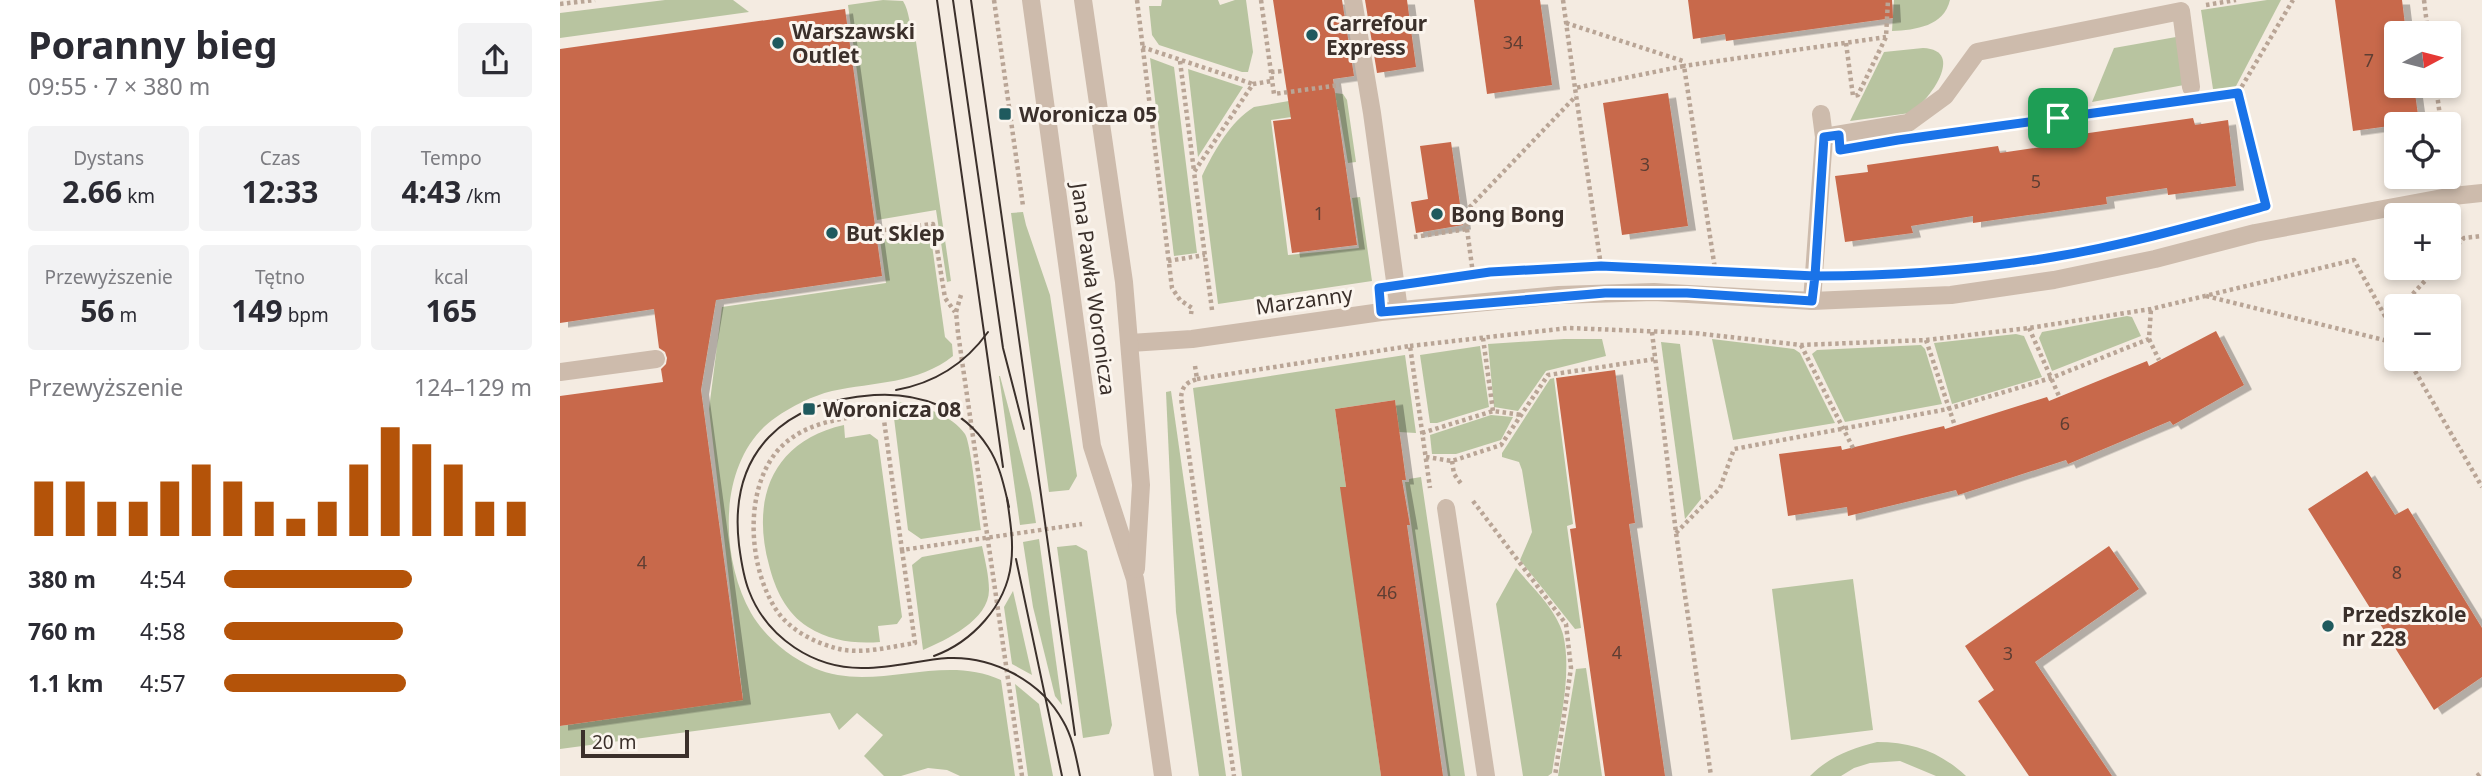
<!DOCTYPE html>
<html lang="pl">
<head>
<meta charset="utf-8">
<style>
  :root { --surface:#fff; --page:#f2f2f3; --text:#2b2b33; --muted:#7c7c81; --accent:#b45309 }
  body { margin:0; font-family:"Noto Sans",sans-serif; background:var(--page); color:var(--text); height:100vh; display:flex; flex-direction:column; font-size:26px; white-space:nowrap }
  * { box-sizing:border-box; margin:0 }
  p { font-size:23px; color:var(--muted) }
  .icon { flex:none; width:38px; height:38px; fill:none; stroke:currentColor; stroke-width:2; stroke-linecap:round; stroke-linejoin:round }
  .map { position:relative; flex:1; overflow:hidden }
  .sheet { display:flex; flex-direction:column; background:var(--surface); width:560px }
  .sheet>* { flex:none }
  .needle { width:46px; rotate:83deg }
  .tools { position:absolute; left:1824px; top:21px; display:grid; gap:14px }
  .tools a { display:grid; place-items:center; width:77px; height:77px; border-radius:7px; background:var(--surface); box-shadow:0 4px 10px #0003; font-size:35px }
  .scale { position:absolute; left:21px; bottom:18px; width:108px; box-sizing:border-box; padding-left:7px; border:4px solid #3b302b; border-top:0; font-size:19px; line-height:24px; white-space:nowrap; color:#3b302b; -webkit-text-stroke:5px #fbf5ee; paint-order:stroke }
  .pin { position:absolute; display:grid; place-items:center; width:60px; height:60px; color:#fff; margin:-30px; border-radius:14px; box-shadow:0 4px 10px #0006 }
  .round { display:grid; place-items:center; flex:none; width:74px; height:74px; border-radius:7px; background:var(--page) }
  .summary { display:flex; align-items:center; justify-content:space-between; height:119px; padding:0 28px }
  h1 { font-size:38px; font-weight:700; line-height:52px }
  .metrics { display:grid; grid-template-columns:repeat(3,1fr); gap:10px; height:119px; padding:7px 28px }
  .metrics div { display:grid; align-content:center; border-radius:7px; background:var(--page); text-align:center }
  .metrics b { font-size:30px; font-weight:700 }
  .metrics small { font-size:19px; font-weight:400 }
  .metrics p { font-size:19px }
  .chart { height:196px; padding:14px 28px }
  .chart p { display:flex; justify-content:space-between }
  .chart svg { width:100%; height:126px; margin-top:7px; stroke:var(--accent); stroke-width:6 }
  ul { padding:0 28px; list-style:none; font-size:23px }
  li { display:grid; grid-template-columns:112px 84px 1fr; align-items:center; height:52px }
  li i { height:18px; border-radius:9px; background:var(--accent) }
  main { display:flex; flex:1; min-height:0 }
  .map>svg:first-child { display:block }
  .green { fill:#b8c4a0 }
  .building { fill:#c8694b; filter:url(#shadow) }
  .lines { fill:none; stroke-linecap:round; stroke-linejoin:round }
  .path { stroke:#b9a596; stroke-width:4.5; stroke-dasharray:3.5 3.5; stroke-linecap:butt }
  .service { stroke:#cdbbac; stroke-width:18 }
  .minor { stroke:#cdbbac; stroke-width:18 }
  .tertiary { stroke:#cdbbac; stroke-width:18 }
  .tram { stroke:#3b302b; stroke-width:2 }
  .route-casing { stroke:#fff; stroke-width:14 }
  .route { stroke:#1a73e8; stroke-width:9 }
  .poi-dot { fill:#1f5a5e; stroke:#fbf5ee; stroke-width:2.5 }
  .labels { text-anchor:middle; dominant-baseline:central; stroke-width:6; stroke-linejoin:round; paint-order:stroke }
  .number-label { font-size:18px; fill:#5e3e33 }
  .poi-label { font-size:21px; font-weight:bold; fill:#3b302b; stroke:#fbf5ee; text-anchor:start }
  .street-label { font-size:21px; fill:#3b302b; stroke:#fbf5ee }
</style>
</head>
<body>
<main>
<section class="sheet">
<div class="summary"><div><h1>Poranny bieg</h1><p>09:55 · 7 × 380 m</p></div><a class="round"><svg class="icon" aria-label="share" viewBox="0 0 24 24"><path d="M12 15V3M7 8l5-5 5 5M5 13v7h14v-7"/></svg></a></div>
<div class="metrics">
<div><p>Dystans</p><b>2.66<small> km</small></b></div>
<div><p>Czas</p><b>12:33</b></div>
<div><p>Tempo</p><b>4:43<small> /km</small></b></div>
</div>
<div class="metrics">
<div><p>Przewyższenie</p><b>56<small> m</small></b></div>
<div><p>Tętno</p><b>149<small> bpm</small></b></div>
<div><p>kcal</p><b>165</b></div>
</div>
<div class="chart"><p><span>Przewyższenie</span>124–129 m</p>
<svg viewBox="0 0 160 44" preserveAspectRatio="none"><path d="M5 44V25M15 44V25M25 44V32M35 44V32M45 44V25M55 44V19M65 44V25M75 44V32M85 44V38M95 44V32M105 44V19M115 44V6M125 44V12M135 44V19M145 44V32M155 44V32"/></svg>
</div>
<ul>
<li><b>380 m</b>4:54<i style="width:61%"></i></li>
<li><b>760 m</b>4:58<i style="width:58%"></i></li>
<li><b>1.1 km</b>4:57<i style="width:59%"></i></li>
</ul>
</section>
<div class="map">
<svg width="1922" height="776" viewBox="0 0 1922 776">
  <defs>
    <filter id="shadow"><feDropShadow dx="8" dy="4.5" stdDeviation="0" flood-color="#0004"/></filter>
  </defs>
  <rect width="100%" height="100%" fill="#f4ebe1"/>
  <g class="green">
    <polygon points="105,0 173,0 189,12 0,38 0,13"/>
    <path d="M323 0 343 1C350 12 348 24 355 35L391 281 387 282 376 210 317 220 288 5Z"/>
    <polygon points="602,0 658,0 660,5 675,0 686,0 693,52 688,72 682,72 599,45 592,35 589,6 601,6"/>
    <path d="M1334 0H1390C1384 26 1356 30 1332 31Z"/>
    <polygon points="1707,0 1721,0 1675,88 1653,89 1641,10"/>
    <polygon points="1616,37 1624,85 1532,102 1554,48"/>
    <path d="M1363 48C1407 50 1368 102 1350 113L1290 121 1324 52Z"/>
    <polygon points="590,58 614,67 637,253 614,256"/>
    <polygon points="628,69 683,87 638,157"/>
    <path d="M775 93 783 94 787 100 796 162 788 163 779 110 711 120 728 255 799 248 792 198 800 197 812 281 658 304 642 176C654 151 670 122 694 107Z"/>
    <polygon points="463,212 466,225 490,295 517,476 509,490 489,492 451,213"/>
    <path d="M370 231 385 337 392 344 393 356C358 384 314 382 272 391 252 396 232 406 215 418 157 459 159 556 191 613 205 637 228 656 254 668 314 694 381 652 441 680L455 776H400L387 770 368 768 341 776H324L304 756 323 735 297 713 279 730 270 713 0 749V726L183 699 149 409 162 307 326 283 320 240Z"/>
    <polygon points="1567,316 1572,317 1581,336 1492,371 1479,338 1482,332"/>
    <polygon points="1456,334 1464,336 1482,377 1392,404 1374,343"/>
    <polygon points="1004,339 1042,339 1046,356 986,371 958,411 934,407 928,344"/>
    <polygon points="1152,339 1234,349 1240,353 1275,423 1173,440"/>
    <polygon points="1101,342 1120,344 1141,499 1125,519"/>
    <polygon points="1361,345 1365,349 1382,404 1285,422 1252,354 1257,350"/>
    <polygon points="920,346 929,407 877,423 870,423 860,355"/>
    <polygon points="845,355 856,433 839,432 835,400 775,409 786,487 781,488 821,776 682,776 633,388"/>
    <polygon points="439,376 440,376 471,493 476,523 460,525"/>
    <polygon points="994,378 1013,524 1007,526 1021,628 1015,629 960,560 972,532 962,470 959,462 942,457 942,453 990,379"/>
    <polygon points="611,391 666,776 639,776 616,612 606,392"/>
    <path d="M332 402C354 401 393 415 405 434 411 443 418 514 421 530L361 539 348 530Z"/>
    <polygon points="931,415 953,417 941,440 896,454 872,454 870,435"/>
    <path d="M284 425 285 438 310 434 318 440 342 617 337 624 318 626 320 642C295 644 270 641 248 627 226 613 215 589 209 565 191 499 212 441 284 425Z"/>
    <polygon points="861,477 905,776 888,776 845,482 849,482 849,479"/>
    <polygon points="479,539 502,705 495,696 473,607 463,542"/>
    <polygon points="516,545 527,551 552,725 549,734 523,738 497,547"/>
    <path d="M422 546C425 560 429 576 429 590 429 620 386 640 363 650L352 565 362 557Z"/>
    <path d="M956 568C972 587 996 609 1003 634 1013 675 998 730 992 773L988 776H963L936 604Z"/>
    <polygon points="1293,579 1313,730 1231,740 1212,589"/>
    <polygon points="453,591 472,675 452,664 444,607"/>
    <polygon points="1026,668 1042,776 998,776 1016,669"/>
    <polygon points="455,684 479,704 493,776 468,776"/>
    <path d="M1317 742C1353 742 1380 752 1406 776H1376L1340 761 1310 763 1294 768 1281 776H1250C1270 756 1291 749 1317 742Z"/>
  </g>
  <g class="building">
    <polygon points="713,0 782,0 794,76 773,79 797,245 732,253 713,121 731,119"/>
    <polygon points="805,0 847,0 856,67 817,73"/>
    <polygon points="914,0 980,0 992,85 927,94"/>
    <polygon points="1128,0 1332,0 1333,18 1166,41 1165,34 1133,39"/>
    <polygon points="1775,0 1842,0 1846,33 1836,33 1836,86 1854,86 1859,122 1793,131"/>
    <polygon points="285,9 322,276 156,300 141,390 183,700 0,726 0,396 103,382 101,369 106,364 107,358 105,352 99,348 94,309 0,323 0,49"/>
    <polygon points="1108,93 1128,226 1062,235 1043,103"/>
    <polygon points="1633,118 1635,125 1668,120 1676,186 1608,195 1607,188 1546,197 1547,204 1413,223 1413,216 1351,226 1353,233 1285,242 1275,176 1308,172 1307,165 1438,146 1440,153 1502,144 1501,137"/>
    <polygon points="891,142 903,225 856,233 851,202 868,199 860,146"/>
    <polygon points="1656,331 1684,385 1613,425 1610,421 1508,464 1506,460 1398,495 1396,490 1288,516 1287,507 1228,516 1219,454 1281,446 1282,450 1384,426 1385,429 1487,397 1489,401 1587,361 1589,366"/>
    <polygon points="1055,370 1075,523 1069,524 1105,776 1045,776 1010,529 1016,528 996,378"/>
    <polygon points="835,400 846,480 842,480 850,525 847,525 883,776 821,776 780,487 786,487 775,409"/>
    <polygon points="1807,471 1835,515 1848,508 1922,628 1922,677 1874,710 1748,509"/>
    <polygon points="1549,546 1579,589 1475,662 1552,776 1469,776 1418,701 1434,690 1405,646"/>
  </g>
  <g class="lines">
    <g class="path">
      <polyline points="434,0 463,206"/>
      <polyline points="577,0 612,288 620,300 632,308 631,314"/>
      <polyline points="701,0 714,94 780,85"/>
      <polyline points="1003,0 1015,88"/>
      <polyline points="1864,0 1868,33"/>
      <polyline points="0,4 35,0"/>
      <polyline points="1646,5 1676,0"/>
      <polyline points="1006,23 1123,61 1124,66 1326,37"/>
      <polyline points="1286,43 1293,96 1298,95 1326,37 1328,0"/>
      <polyline points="582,47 693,84"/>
      <polyline points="620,61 634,171"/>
      <polyline points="711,72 723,71"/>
      <polyline points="1876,86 1881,124"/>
      <polyline points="1678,93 1733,0"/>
      <polyline points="1656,95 1678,93 1705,205"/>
      <polyline points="1380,134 1610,101"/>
      <polyline points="907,229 913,274"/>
      <polyline points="316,231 373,224 385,298 395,312"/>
      <polyline points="854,237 907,229 905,212 1016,96"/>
      <polyline points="1888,255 1904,238 1922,236"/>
      <polyline points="608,261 645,255"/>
      <polyline points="1041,266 1015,88 1124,66 1155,269"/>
      <polyline points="401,295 396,312 398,333 462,776"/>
      <polyline points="1646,296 1836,343"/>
      <polyline points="1849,306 1848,299 1877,268"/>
      <polyline points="652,310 634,172 693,84 712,81"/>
      <polyline points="1469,328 1499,396"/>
      <polyline points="1092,332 1116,533 1151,776"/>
      <polyline points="923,338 933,411"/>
      <polyline points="1589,339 1599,360"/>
      <polyline points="1366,340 1395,426"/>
      <polyline points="1241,345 1293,448"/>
      <polyline points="850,346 1008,328 1134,333 1241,345 1366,340 1469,328 1591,309 1794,260 1836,336"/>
      <polyline points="1848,359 1922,487"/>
      <path d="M635 366 637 379C626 383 622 386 621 398L674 776"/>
      <polyline points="637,379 850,346 870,488"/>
      <polyline points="862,433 933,411 962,415"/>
      <polyline points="866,457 892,461 941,445 988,375 1095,359"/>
      <polyline points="892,461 894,474 902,485"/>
      <polyline points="913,501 1006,624 1011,668 995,776"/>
      <polyline points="1116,533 1160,488 1174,449 1388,409 1491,378 1589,339 1591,309"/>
      <path d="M342 550 355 643C329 647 300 655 275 648 254 642 230 630 217 611 188 568 183 489 219 449 246 420 287 418 323 413L342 550 522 524"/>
      <polyline points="1917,776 1922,772"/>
    </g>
    <g class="service">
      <polyline points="793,0 812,113 839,310"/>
      <polyline points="1264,137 1348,123 1385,96 1417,52 1621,11 1631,87"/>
      <polyline points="1252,301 1264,137 1261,114"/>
      <polyline points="0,372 96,359"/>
      <polyline points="886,508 926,776"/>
    </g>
    <polyline class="minor" points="570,343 632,339 821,312 999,295 1094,292 1252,301 1391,295 1494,280 1595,259 1695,233 1893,196 1922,193"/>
    <g class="tertiary">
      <polyline points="471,0 532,446 575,579 603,776"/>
      <polyline points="523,0 564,282 581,485 576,569"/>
    </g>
    <g class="tram">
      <polyline points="377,0 443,467"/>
      <polyline points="393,0 443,348 464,429"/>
      <polyline points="411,0 515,735"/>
      <path d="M336 390C375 383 405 364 428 332"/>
      <path d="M449 507C444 486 440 465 428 447 403 408 359 392 314 395 225 401 168 451 179 545 181 560 183 576 189 591 207 638 254 669 304 668 333 668 360 660 388 658 433 656 481 681 503 721 513 738 516 757 520 776"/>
      <polyline points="456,559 502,776"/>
      <path d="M374 656C412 642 446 606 451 564 454 542 450 520 447 498"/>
    </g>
  </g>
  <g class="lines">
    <defs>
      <path id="route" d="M1498 118 1338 140 1280 150 1279 135 1264 137 1255 276 1041 266 930 272 819 288 821 312 1045 293H1127L1252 301 1255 276C1334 276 1415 270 1493 257 1565 245 1636 225 1706 206L1678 93 1498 118"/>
    </defs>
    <use href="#route" class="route-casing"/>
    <use href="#route" class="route"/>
  </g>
  <g class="poi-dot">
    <circle cx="752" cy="35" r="7"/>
    <circle cx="218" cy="43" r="7"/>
    <rect x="438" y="107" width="14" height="14" rx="3.5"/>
    <circle cx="877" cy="214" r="7"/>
    <circle cx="272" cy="233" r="7"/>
    <rect x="242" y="402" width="14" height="14" rx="3.5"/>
    <circle cx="1768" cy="626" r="7"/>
  </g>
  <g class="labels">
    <g class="number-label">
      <text x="953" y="42">34</text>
      <text x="1809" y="60">7</text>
      <text x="1085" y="164">3</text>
      <text x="1476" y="181">5</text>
      <text x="759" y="213">1</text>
      <text x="1505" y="423">6</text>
      <text x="82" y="562">4</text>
      <text x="1837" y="572">8</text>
      <text x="827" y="592">46</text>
      <text x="1057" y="652">4</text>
      <text x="1448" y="653">3</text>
    </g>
    <g class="poi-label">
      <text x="766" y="23">Carrefour<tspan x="766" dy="24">Express</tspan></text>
      <text x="232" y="31">Warszawski<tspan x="232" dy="24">Outlet</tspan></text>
      <text x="459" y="114">Woronicza 05</text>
      <text x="891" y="214">Bong Bong</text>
      <text x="286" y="233">But Sklep</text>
      <text x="263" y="409">Woronicza 08</text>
      <text x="1782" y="614">Przedszkole<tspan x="1782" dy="24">nr 228</tspan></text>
    </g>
    <g class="street-label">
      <text transform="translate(534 289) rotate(82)">Jana Pawła Woronicza</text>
      <text transform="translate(744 300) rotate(-8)">Marzanny</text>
    </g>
  </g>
</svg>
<div class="tools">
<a><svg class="needle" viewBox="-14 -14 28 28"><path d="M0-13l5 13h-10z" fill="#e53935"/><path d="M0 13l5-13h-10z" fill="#7c7c81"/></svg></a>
<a><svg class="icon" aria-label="locate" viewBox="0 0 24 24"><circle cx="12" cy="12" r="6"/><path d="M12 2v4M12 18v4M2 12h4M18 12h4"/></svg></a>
<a>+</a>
<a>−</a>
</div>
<div class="scale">20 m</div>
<div class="pin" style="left:1498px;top:118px;background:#1e9e55"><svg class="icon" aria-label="arrive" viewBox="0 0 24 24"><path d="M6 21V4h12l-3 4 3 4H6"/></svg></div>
</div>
</main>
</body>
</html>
